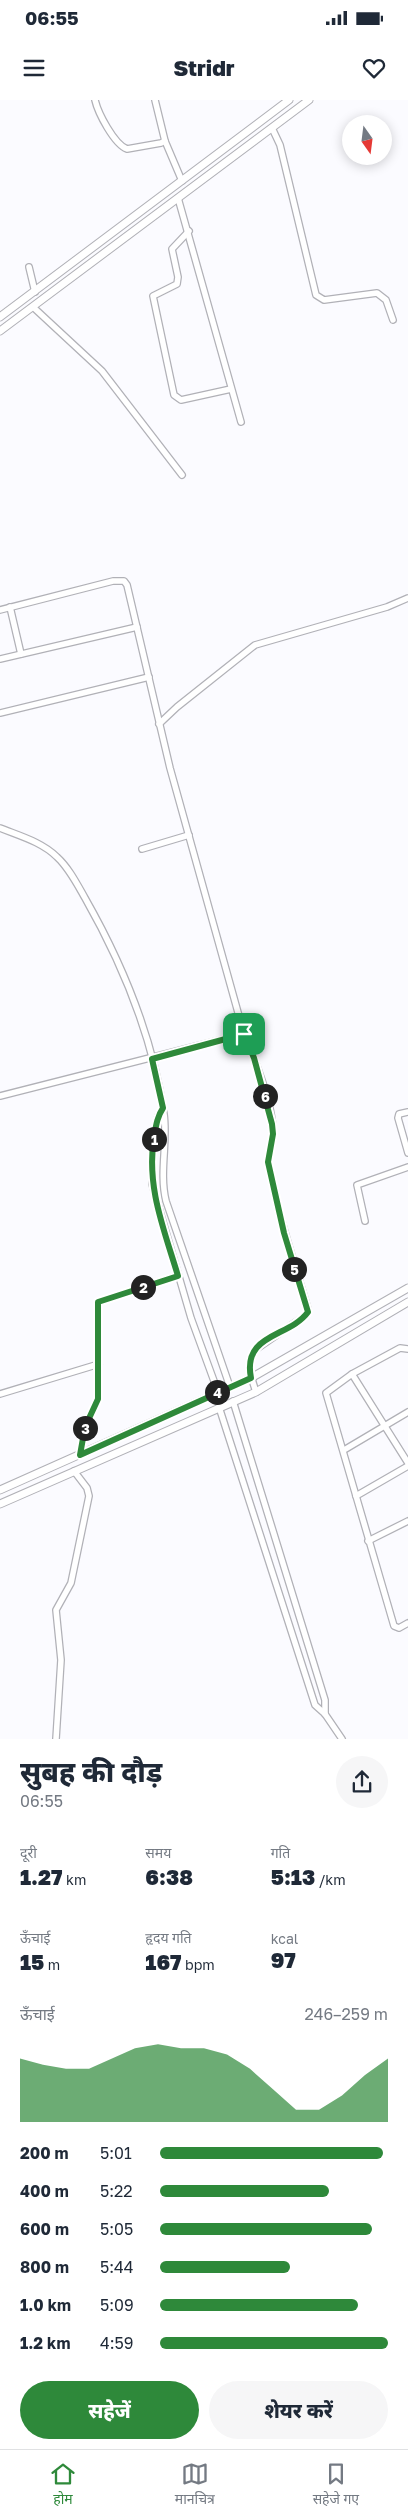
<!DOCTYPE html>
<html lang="hi">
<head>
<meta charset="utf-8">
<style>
  :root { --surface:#fff; --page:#f6f6f7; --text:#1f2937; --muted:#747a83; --line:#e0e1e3; --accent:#2e893a }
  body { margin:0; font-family:"Golos Text","Noto Sans Devanagari",sans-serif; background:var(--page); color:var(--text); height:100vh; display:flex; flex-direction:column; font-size:19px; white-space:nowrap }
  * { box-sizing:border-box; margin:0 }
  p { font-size:16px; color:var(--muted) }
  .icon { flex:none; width:28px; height:28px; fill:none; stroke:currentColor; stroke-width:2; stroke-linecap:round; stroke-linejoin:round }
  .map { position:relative; height:1639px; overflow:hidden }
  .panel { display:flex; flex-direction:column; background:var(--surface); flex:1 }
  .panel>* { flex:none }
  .needle { width:32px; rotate:166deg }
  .buttons { position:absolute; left:342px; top:15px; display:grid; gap:10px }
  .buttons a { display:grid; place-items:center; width:50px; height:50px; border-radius:50%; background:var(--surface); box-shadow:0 2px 12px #0003; font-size:25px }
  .pin { position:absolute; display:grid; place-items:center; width:42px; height:42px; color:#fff; margin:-21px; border-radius:10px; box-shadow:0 2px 8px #0006 }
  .km { position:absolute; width:25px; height:25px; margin:-12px; border-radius:50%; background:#222; color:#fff; font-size:14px; line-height:25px; text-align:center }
  .round { display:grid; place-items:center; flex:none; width:52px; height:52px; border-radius:26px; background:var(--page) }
  .headline { display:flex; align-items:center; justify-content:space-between; height:85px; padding:0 20px }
  h1 { font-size:28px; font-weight:800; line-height:38px }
  .stats { display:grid; grid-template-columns:repeat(3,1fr); gap:8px; height:85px; padding:5px 20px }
  .stats div { display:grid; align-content:center }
  .stats b { font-size:21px; font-weight:800 }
  .stats small { font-size:14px; font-weight:400 }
  .stats p { font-size:14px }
  .chart { height:140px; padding:10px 20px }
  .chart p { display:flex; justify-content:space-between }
  .chart svg { width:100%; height:90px; margin-top:5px; fill:var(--accent); opacity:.7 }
  .cta { display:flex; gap:10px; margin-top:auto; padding:10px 20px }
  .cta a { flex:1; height:58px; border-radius:30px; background:var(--accent); color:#fff; font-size:20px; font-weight:800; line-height:58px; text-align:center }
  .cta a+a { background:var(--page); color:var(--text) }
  ul { padding:0 20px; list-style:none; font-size:16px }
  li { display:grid; grid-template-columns:80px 60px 1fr; align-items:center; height:38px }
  li i { height:12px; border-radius:6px; background:var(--accent) }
  .status { display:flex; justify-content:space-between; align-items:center; height:35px; padding:0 25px; background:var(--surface); direction:ltr }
  .status svg { height:14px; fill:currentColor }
  header { display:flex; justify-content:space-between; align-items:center; height:65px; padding:0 20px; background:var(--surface); font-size:22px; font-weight:800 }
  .tabs { display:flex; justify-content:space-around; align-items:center; height:70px; border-top:1px solid var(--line); background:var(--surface); font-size:14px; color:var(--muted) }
  .tabs a { display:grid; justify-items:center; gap:2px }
  .tabs .active { color:var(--accent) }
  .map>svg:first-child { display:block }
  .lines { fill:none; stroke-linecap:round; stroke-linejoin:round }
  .minor-casing { stroke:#b1b1b7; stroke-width:8 }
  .tertiary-casing { stroke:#b1b1b7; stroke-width:9 }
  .minor { stroke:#fff; stroke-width:5.5 }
  .tertiary { stroke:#fff; stroke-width:7 }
  .route-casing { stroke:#fff; stroke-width:10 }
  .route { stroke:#2e893a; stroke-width:6 }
</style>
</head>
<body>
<div class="status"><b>06:55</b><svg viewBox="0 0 49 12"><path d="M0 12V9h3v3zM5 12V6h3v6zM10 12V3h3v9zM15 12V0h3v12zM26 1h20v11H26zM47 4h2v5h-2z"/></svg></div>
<header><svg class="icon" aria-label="menu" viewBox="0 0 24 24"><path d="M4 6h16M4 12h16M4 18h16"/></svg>Stridr<svg class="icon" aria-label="heart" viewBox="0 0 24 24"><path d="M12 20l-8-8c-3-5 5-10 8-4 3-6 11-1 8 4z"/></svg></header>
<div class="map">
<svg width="408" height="1639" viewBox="0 0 408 1639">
  <rect width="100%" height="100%" fill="#fbfbff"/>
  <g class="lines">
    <defs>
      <g id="minor">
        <path d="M95 0C98 13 114 44 127 49L161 43 165 41 155 0"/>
        <polyline points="272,28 280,45 316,195 324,200 377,193 386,200 393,220"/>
        <polyline points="165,41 182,81"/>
        <polyline points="178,98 241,322"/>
        <polyline points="189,131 172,149 178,177 177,184 153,196 174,295 181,300 231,289"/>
        <polyline points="29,167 35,192"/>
        <polyline points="33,207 102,271 182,375"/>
        <polyline points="10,507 21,554"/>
        <path d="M0 510 113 481H124L127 485 170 668 244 934C255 959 273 1005 273 1032 274 1044 266 1054 269 1066 278 1115 294 1161 308 1209L306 1215 255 1250C246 1264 251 1277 256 1292"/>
        <polyline points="0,559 137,527"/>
        <polyline points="0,613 149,577"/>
        <polyline points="159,624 177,607 255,545 387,507 408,498"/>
        <path d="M0 728C20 736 42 742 57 757 69 768 77 784 85 798 122 863 153 939 164 1014 168 1043 159 1072 166 1101L230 1287"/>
        <polyline points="142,749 189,735"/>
        <polyline points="0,996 244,934"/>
        <polyline points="163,1008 158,1016 153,1043 152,1084 191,1218 218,1292"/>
        <polyline points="408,1012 399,1014 398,1018 408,1053"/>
        <polyline points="365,1121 357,1085 408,1067"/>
        <polyline points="408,1249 400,1248 352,1274 326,1293 394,1526 399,1528 408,1523"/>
        <polyline points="352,1274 408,1363"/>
        <polyline points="0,1294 99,1264"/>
        <polyline points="233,1301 325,1600 325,1614"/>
        <polyline points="219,1307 315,1605 325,1614 342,1639"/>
        <polyline points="344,1350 408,1312"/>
        <polyline points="80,1355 85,1327 98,1299 98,1202 178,1176"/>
        <polyline points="356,1396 408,1366"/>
        <polyline points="368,1441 408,1421"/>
        <polyline points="56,1639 61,1560 56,1510 71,1483 89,1396 87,1388 74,1371"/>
      </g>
      <g id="tertiary">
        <polyline points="0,217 289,0"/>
        <polyline points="0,231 309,0"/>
        <polyline points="0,1390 251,1278 408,1188"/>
        <polyline points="0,1404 256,1292 408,1202"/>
      </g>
    </defs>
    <use href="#minor" class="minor-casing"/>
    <use href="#tertiary" class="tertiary-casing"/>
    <use href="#minor" class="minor"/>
    <use href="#tertiary" class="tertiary"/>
  </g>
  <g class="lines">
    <defs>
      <path id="route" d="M244 934 254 958 272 1024 273 1034 268 1062 284 1133 308 1212C289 1238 242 1233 251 1278L80 1355 85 1327 98 1299V1202L178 1176C164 1129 146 1087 154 1037 156 1026 157 1017 163 1008L152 959Z"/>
    </defs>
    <use href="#route" class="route-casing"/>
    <use href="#route" class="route"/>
  </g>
</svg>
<div class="buttons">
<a><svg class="needle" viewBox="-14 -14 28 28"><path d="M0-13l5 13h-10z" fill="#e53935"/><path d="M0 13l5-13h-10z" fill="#747a83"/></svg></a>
</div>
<div class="pin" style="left:244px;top:934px;background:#1e9e55"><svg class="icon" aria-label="arrive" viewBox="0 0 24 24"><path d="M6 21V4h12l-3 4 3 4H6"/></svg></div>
<b class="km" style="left:154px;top:1039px">1</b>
<b class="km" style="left:143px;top:1187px">2</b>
<b class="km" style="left:85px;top:1328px">3</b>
<b class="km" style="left:217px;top:1292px">4</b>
<b class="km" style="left:294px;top:1169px">5</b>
<b class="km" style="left:265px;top:996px">6</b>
</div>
<section class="panel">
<div class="headline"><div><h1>सुबह की दौड़</h1><p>06:55</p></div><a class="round"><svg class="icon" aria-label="share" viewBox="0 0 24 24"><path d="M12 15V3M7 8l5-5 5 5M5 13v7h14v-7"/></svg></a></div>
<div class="stats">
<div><p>दूरी</p><b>1.27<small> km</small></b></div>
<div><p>समय</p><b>6:38</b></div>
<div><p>गति</p><b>5:13<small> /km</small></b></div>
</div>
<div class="stats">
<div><p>ऊँचाई</p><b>15<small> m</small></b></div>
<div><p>हृदय गति</p><b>167<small> bpm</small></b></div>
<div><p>kcal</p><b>97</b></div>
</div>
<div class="chart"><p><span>ऊँचाई</span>246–259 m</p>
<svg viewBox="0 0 160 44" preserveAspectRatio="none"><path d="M0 44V13L10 16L20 18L30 18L40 13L50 8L60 6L70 8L80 8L90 11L100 18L110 28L120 38L130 38L140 31L150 21L160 13V44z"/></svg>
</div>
<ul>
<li><b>200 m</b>5:01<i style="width:98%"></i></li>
<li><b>400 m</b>5:22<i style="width:74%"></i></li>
<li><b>600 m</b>5:05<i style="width:93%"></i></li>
<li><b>800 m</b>5:44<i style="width:57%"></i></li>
<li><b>1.0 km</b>5:09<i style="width:87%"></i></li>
<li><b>1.2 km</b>4:59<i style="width:100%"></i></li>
</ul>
<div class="cta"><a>सहेजें</a><a>शेयर करें</a></div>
</section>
<nav class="tabs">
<a class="active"><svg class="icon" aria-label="home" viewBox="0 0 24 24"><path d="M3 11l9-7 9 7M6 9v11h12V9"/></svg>होम</a>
<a><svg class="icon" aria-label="map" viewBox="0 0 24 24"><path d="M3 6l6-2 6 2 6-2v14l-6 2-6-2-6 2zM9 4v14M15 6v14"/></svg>मानचित्र</a>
<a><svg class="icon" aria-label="saved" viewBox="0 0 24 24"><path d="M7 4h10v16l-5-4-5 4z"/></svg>सहेजे गए</a>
</nav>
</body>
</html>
